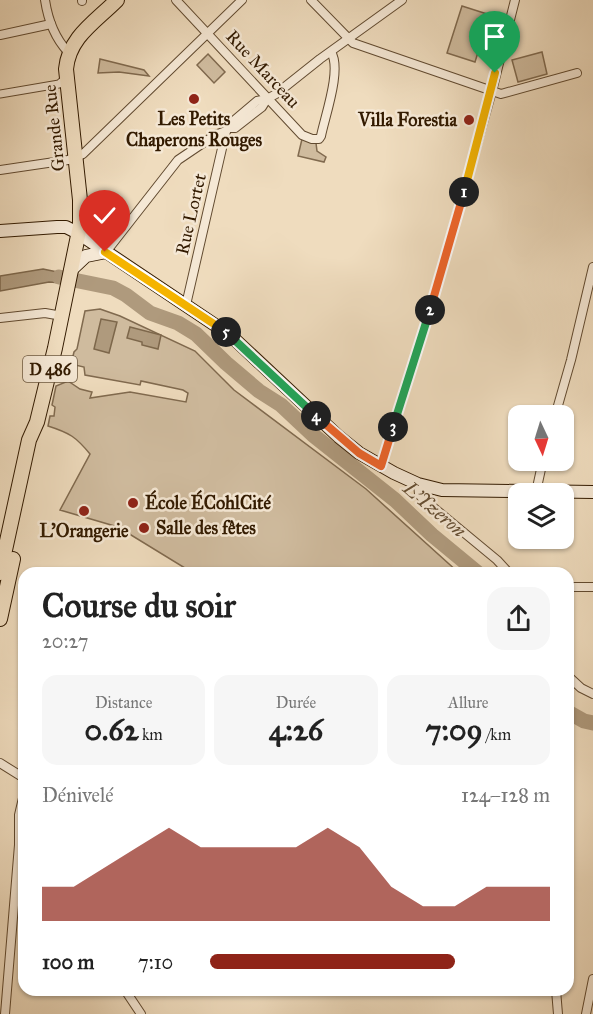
<!DOCTYPE html>
<html lang="fr">
<head>
<meta charset="utf-8">
<style>
  :root { --surface:#fff; --page:#f6f6f6; --text:#222; --muted:#767676; --accent:#8f2418 }
  body { margin:0; font-family:"IM FELL Great Primer",serif; background:var(--page); color:var(--text); height:100vh; display:flex; flex-direction:column; font-size:22px; white-space:nowrap }
  * { box-sizing:border-box; margin:0 }
  p { font-size:20px; color:var(--muted) }
  .icon { flex:none; width:33px; height:33px; fill:none; stroke:currentColor; stroke-width:2; stroke-linecap:round; stroke-linejoin:round }
  .map { position:relative; flex:1; overflow:hidden }
  .sheet { position:absolute; left:18px; top:567px; width:556px; height:429px; display:flex; flex-direction:column; background:var(--surface); border-radius:18px; box-shadow:0 2px 4px #0004 }
  .sheet>* { flex:none }
  .needle { width:39px; rotate:176deg }
  .buttons { position:absolute; left:508px; top:405px; display:grid; gap:12px }
  .buttons a { display:grid; place-items:center; width:66px; height:66px; border-radius:12px; background:var(--surface); box-shadow:0 2px 4px #0004; font-size:30px }
  .pin { position:absolute; display:grid; place-items:center; width:51px; height:51px; color:#fff; margin:-62px -26px; border-radius:50% 50% 50% 0; rotate:-45deg; box-shadow:0 0 6px #0007 }
  .pin .icon { rotate:45deg }
  .km { position:absolute; width:30px; height:30px; margin:-15px; border-radius:50%; background:#222; color:#fff; font-size:16px; line-height:30px; text-align:center }
  .round { display:grid; place-items:center; flex:none; width:63px; height:63px; border-radius:18px; background:var(--page) }
  .overview { display:flex; align-items:center; justify-content:space-between; height:102px; padding:0 24px }
  h1 { font-size:33px; font-weight:700; line-height:45px }
  .metrics { display:grid; grid-template-columns:repeat(3,1fr); gap:9px; height:102px; padding:6px 24px }
  .metrics div { display:grid; align-content:center; border-radius:15px; background:var(--page); text-align:center }
  .metrics b { font-size:30px; font-weight:700 }
  .metrics small { font-size:16px; font-weight:400 }
  .metrics p { font-size:16px }
  .chart { height:168px; padding:12px 24px }
  .chart p { display:flex; justify-content:space-between }
  .chart svg { width:100%; height:108px; margin-top:6px; fill:var(--accent); opacity:.7 }
  ul { padding:0 24px; list-style:none; font-size:20px }
  li { display:grid; grid-template-columns:96px 72px 1fr; align-items:center; height:45px }
  li i { height:15px; border-radius:8px; background:var(--accent) }
  .map>svg:first-child { display:block }
  .green { fill:#cfbb9e; stroke:#806a4f; stroke-width:1.5 }
  .water { fill:#af9a7d; stroke:#7d674b; stroke-width:1.5 }
  .lines { fill:none; stroke-linecap:round; stroke-linejoin:round }
  .river { stroke:#af9a7d; stroke-width:15 }
  .pedestrian-casing { stroke:#614a30; stroke-width:9 }
  .minor-casing { stroke:#614a30; stroke-width:10 }
  .secondary-casing { stroke:#321a00; stroke-width:14 }
  .primary-casing { stroke:#321a00; stroke-width:16 }
  .pedestrian { stroke:#f5e8d5; stroke-width:7 }
  .minor { stroke:#f5e8d5; stroke-width:8 }
  .secondary { stroke:#f5e8d5; stroke-width:12 }
  .primary { stroke:#efdcbe; stroke-width:14 }
  .split-1-casing { stroke:#fff; stroke-width:12 }
  .split-2-casing { stroke:#fff; stroke-width:12 }
  .split-3-casing { stroke:#fff; stroke-width:12 }
  .split-4-casing { stroke:#fff; stroke-width:12 }
  .split-5-casing { stroke:#fff; stroke-width:12 }
  .split-6-casing { stroke:#fff; stroke-width:12 }
  .split-1 { stroke:#f5b400; stroke-width:8 }
  .split-2 { stroke:#f0652b; stroke-width:8 }
  .split-3 { stroke:#22a559; stroke-width:8 }
  .split-4 { stroke:#f0652b; stroke-width:8 }
  .split-5 { stroke:#22a559; stroke-width:8 }
  .split-6 { stroke:#f5b400; stroke-width:8 }
  .poi-dot { fill:#8f2418; stroke:#f5e8d5; stroke-width:2 }
  .labels { text-anchor:middle; dominant-baseline:central; stroke-width:5; stroke-linejoin:round; paint-order:stroke }
  .shield { fill:#f5e8d5; stroke:#6c5840; stroke-width:1.5 }
  .shield-label { font-size:16px; font-weight:bold; fill:#321a00 }
  .street-label { font-size:18px; fill:#321a00; stroke:#f5e8d5 }
  .poi-label { font-size:18px; font-weight:bold; fill:#321a00; stroke:#f5e8d5 }
  .water-label { font-size:20px; font-style:italic; fill:#644d32; stroke:#f5e8d5 }
</style>
</head>
<body>
<div class="map">
<svg width="593" height="1014" viewBox="0 0 593 1014">
  <rect width="100%" height="100%" fill="#efdcbe"/>
  <filter id="stains"><feTurbulence type="fractalNoise" baseFrequency=".00333" numOctaves="4"/><feColorMatrix values="0 0 0 0 .2 0 0 0 0 .09 0 0 0 0 .02 0 0 0 .5 -.17"/></filter>
  <radialGradient id="worn" r=".72"><stop offset=".6" stop-color="#630" stop-opacity="0"/><stop offset="1" stop-color="#630" stop-opacity=".3"/></radialGradient>
  <g class="green">
    <polygon points="462,6 506,20 497,46 494,45 499,29 486,26 475,62 447,53"/>
    <polygon points="542,52 547,74 518,82 512,60"/>
    <polygon points="208,54 225,72 214,83 197,65"/>
    <polygon points="100,59 144,70 149,76 119,72 98,73"/>
    <polygon points="302,139 316,143 317,151 326,157 324,162 298,156"/>
    <path d="M100 309 120 316 195 351 234 390 366 489 459 573H193L118 527 60 510 90 454C76 437 70 433 48 426L50 416H54L55 407 52 405 56 386 68 381 80 389 92 392 90 398 130 392 186 402 188 393 183 390 141 381 140 385 85 375 84 367 71 364 74 352 77 349 85 311Z"/>
  </g>
  <g class="water">
    <polygon points="43,269 77,276 76,284 49,282 0,291 0,276"/>
    <polygon points="101,319 117,322 109,353 94,349"/>
    <polygon points="130,327 161,335 158,349 142,345 142,342 127,338"/>
  </g>
  <g class="lines">
    <g class="river">
      <polyline points="59,277 113,288 126,295 150,313 178,323 196,334 226,363 259,391 281,405 313,435 395,500 432,535 478,573"/>
      <polyline points="568,712 584,721 593,723"/>
    </g>
    <defs>
      <polyline id="pedestrian" points="0,94 59,84 66,78"/>
      <g id="minor">
        <path d="M45 0C48 20 54 37 68 52"/>
        <path d="M176 0 302 135 312 139H319L321 136C325 116 342 69 331 52"/>
        <polyline points="311,0 353,43 501,94 577,73"/>
        <polyline points="82,1 82,0"/>
        <polyline points="0,35 51,24"/>
        <polyline points="229,128 235,128 262,107 267,99"/>
        <polyline points="0,170 68,160 83,154 242,0"/>
        <polyline points="106,252 178,160 215,135 226,131 231,123 257,101 267,99 276,94 320,59 402,0"/>
        <polyline points="186,305 226,131"/>
        <polyline points="0,318 45,313 62,316"/>
        <polyline points="555,416 571,360 593,267"/>
        <polyline points="381,466 432,303 492,91 515,0"/>
        <polyline points="418,484 419,494 422,498 497,560 509,573"/>
        <polyline points="536,492 543,460"/>
        <polyline points="568,587 593,587"/>
        <polyline points="568,676 581,688 593,694"/>
        <polyline points="0,763 24,778"/>
        <polyline points="125,990 141,1014"/>
        <polyline points="556,990 558,1014"/>
        <polyline points="5,1014 19,845 19,815 24,794"/>
        <polyline points="586,1014 593,979"/>
      </g>
      <g id="secondary">
        <polyline points="0,231 57,227 66,227 78,233 230,335 339,437 359,453 394,473 418,484 442,490 593,492"/>
        <polyline points="70,271 86,256 106,252"/>
      </g>
      <g id="primary">
        <path d="M0 573 29 440 37 422 55 348 80 226V200L66 69C69 37 95 22 117 0"/>
        <polyline points="0,619 13,559"/>
      </g>
    </defs>
    <use href="#pedestrian" class="pedestrian-casing"/>
    <use href="#minor" class="minor-casing"/>
    <use href="#secondary" class="secondary-casing"/>
    <use href="#primary" class="primary-casing"/>
    <use href="#pedestrian" class="pedestrian"/>
    <use href="#minor" class="minor"/>
    <use href="#secondary" class="secondary"/>
    <use href="#primary" class="primary"/>
  </g>
  <g class="lines">
    <defs>
      <polyline id="split-1" points="464,192 495,73"/>
      <polyline id="split-2" points="430,310 464,192"/>
      <polyline id="split-3" points="393,427 430,310"/>
      <polyline id="split-4" points="316,416 359,453 381,466 393,427"/>
      <polyline id="split-5" points="226,332 316,416"/>
      <polyline id="split-6" points="105,252 226,332"/>
    </defs>
    <use href="#split-1" class="split-1-casing"/>
    <use href="#split-2" class="split-2-casing"/>
    <use href="#split-3" class="split-3-casing"/>
    <use href="#split-4" class="split-4-casing"/>
    <use href="#split-5" class="split-5-casing"/>
    <use href="#split-6" class="split-6-casing"/>
    <use href="#split-1" class="split-1"/>
    <use href="#split-2" class="split-2"/>
    <use href="#split-3" class="split-3"/>
    <use href="#split-4" class="split-4"/>
    <use href="#split-5" class="split-5"/>
    <use href="#split-6" class="split-6"/>
  </g>
  <g class="poi-dot">
    <circle cx="194" cy="99" r="6"/>
    <circle cx="469" cy="120" r="6"/>
    <circle cx="133" cy="503" r="6"/>
    <circle cx="84" cy="511" r="6"/>
    <circle cx="144" cy="528" r="6"/>
  </g>
  <g class="labels">
    <rect class="shield" x="23" y="356" width="54" height="26" rx="4.5"/>
    <g class="shield-label">
      <text x="50" y="369">D 486</text>
    </g>
    <g class="street-label">
      <text transform="translate(263 69) rotate(47)">Rue Marceau</text>
      <text transform="translate(54 128) rotate(-96)">Grande Rue</text>
      <text transform="translate(191 214) rotate(-77)">Rue Lortet</text>
    </g>
    <g class="poi-label">
      <text x="194" y="119">Les Petits<tspan x="194" dy="21">Chaperons Rouges</tspan></text>
      <text x="457" y="120" text-anchor="end">Villa Forestia</text>
      <text x="145" y="503" text-anchor="start">École ÉCohlCité</text>
      <text x="156" y="528" text-anchor="start">Salle des fêtes</text>
      <text x="84" y="531">L'Orangerie</text>
    </g>
    <g class="water-label">
      <text transform="translate(435 509) rotate(40)">L'Yzeron</text>
    </g>
  </g>
  <rect width="100%" height="100%" filter="url(#stains)"/>
  <rect width="100%" height="100%" fill="url(#worn)"/>
</svg>
<div class="buttons">
<a><svg class="needle" viewBox="-14 -14 28 28"><path d="M0-13l5 13h-10z" fill="#e53935"/><path d="M0 13l5-13h-10z" fill="#767676"/></svg></a>
<a><svg class="icon" aria-label="layers" viewBox="0 0 24 24"><path d="M12 4l9 5-9 5-9-5zM3 14l9 5 9-5"/></svg></a>
</div>
<div class="pin" style="left:495px;top:73px;background:#1e9e55"><svg class="icon" aria-label="arrive" viewBox="0 0 24 24"><path d="M6 21V4h12l-3 4 3 4H6"/></svg></div>
<div class="pin" style="left:105px;top:252px;background:#d93025"><svg class="icon" aria-label="check" viewBox="0 0 24 24"><path d="M5 12l5 5 9-10"/></svg></div>
<b class="km" style="left:464px;top:192px">1</b>
<b class="km" style="left:430px;top:310px">2</b>
<b class="km" style="left:393px;top:427px">3</b>
<b class="km" style="left:316px;top:416px">4</b>
<b class="km" style="left:226px;top:332px">5</b>
<section class="sheet">
<div class="overview"><div><h1>Course du soir</h1><p>20:27</p></div><a class="round"><svg class="icon" aria-label="share" viewBox="0 0 24 24"><path d="M12 15V3M7 8l5-5 5 5M5 13v7h14v-7"/></svg></a></div>
<div class="metrics">
<div><p>Distance</p><b>0.62<small> km</small></b></div>
<div><p>Durée</p><b>4:26</b></div>
<div><p>Allure</p><b>7:09<small> /km</small></b></div>
</div>
<div class="chart"><p><span>Dénivelé</span>124–128 m</p>
<svg viewBox="0 0 160 44" preserveAspectRatio="none"><path d="M0 44V30L10 30L20 22L30 14L40 6L50 14L60 14L70 14L80 14L90 6L100 14L110 30L120 38L130 38L140 30L150 30L160 30V44z"/></svg>
</div>
<ul>
<li><b>100 m</b>7:10<i style="width:72%"></i></li>
</ul>
</section>
</div>
</body>
</html>
